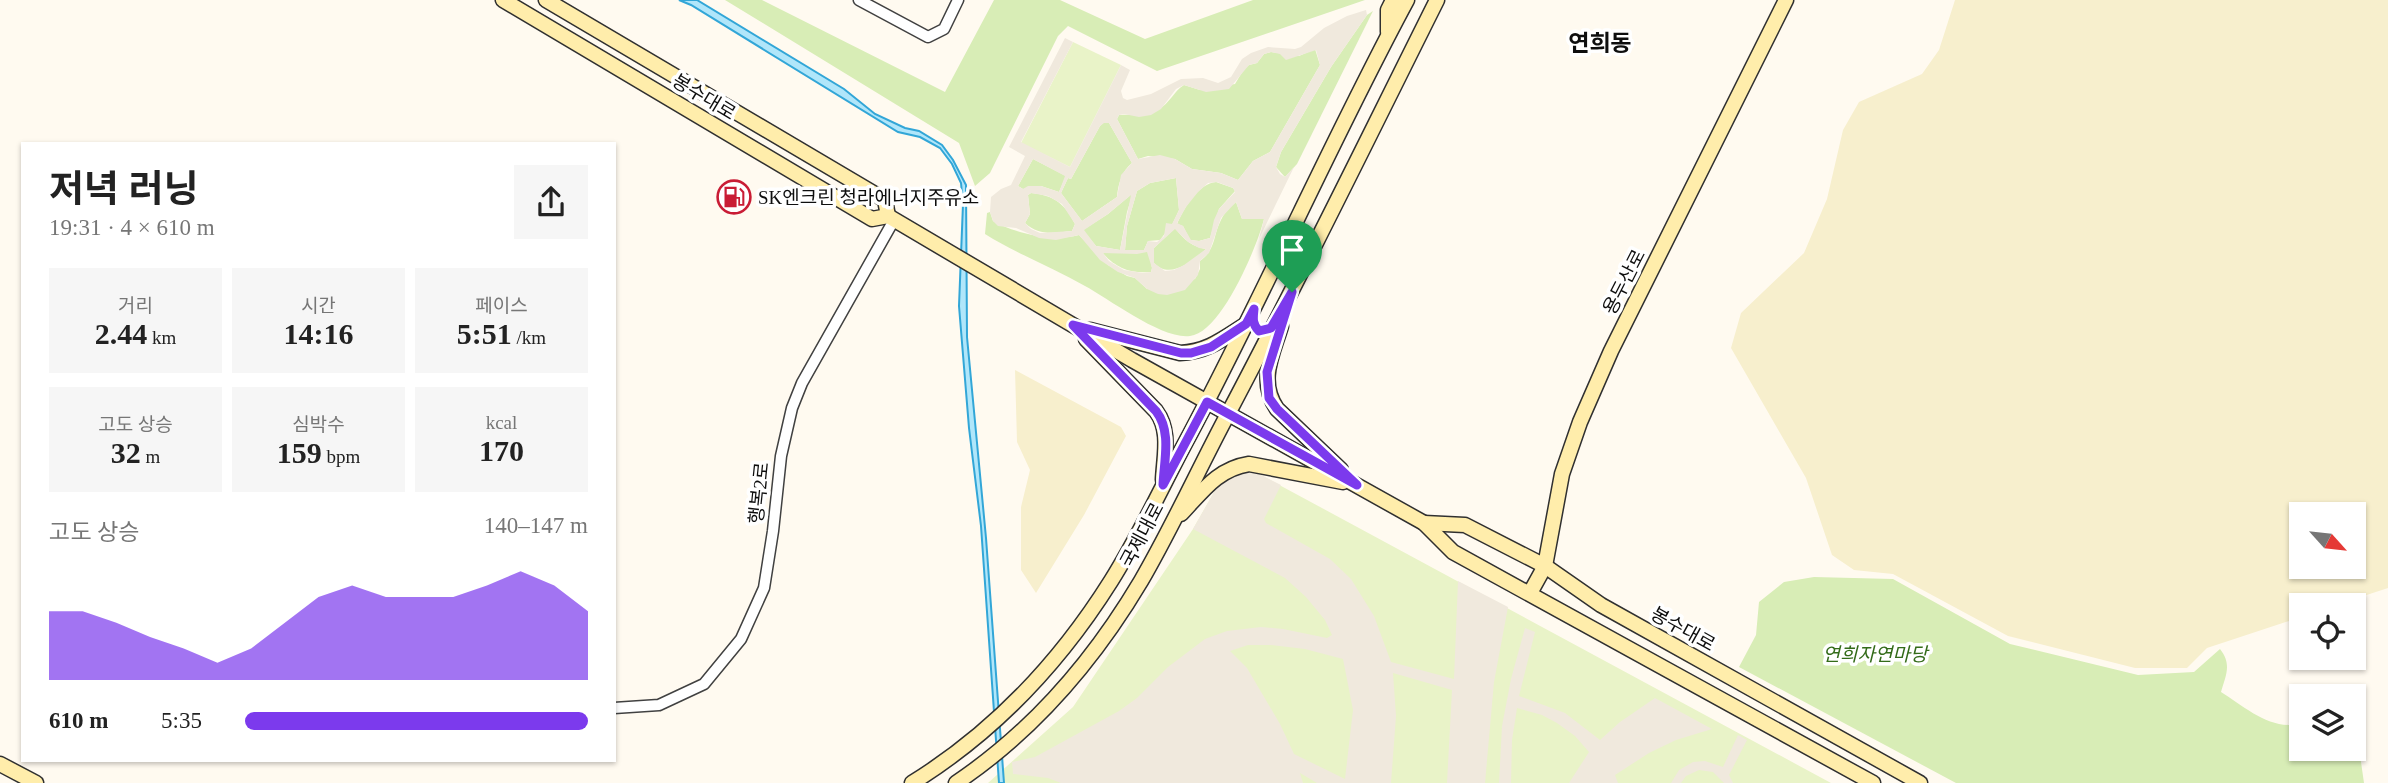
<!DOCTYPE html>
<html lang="ko">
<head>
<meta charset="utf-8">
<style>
  :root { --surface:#fff; --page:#f6f6f6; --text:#222; --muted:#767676; --accent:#7c3aed }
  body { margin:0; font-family:"Times New Roman","Noto Sans KR",serif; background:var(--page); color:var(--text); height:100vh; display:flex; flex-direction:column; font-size:26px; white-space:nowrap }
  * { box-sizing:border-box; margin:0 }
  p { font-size:23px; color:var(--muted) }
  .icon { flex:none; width:38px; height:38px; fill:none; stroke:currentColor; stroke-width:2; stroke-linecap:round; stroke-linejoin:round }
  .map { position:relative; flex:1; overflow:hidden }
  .side { position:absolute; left:21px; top:142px; width:595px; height:620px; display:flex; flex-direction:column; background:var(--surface); border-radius:0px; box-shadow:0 2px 5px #0004 }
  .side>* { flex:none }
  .needle { width:46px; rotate:117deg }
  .controls { position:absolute; left:2289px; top:502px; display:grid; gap:14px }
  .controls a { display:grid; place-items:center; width:77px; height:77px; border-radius:0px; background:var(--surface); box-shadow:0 2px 5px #0004; font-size:35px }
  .pin { position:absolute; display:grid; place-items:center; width:60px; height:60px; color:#fff; margin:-72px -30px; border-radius:50% 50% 50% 0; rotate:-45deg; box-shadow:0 0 7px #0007 }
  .pin .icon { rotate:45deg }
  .round { display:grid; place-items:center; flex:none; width:74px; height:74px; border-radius:0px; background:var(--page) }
  .head { display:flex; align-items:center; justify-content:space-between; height:119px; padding:0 28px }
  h1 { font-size:38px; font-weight:700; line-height:52px }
  .stats { display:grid; grid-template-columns:repeat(3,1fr); gap:10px; height:119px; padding:7px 28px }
  .stats div { display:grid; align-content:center; border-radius:0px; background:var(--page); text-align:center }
  .stats b { font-size:30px; font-weight:700 }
  .stats small { font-size:19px; font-weight:400 }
  .stats p { font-size:19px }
  .chart { height:196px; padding:14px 28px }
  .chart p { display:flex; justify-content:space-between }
  .chart svg { width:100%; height:126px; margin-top:7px; fill:var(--accent); opacity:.7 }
  ul { padding:0 28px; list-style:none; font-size:23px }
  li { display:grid; grid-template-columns:112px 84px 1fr; align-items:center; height:52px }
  li i { height:18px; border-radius:9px; background:var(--accent) }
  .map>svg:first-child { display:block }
  .farmland { fill:#f7efcd; fill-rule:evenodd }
  .green { fill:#d8edb6 }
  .pitch { fill:#e9f3c8 }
  .plaza { fill:#f0e9dd; fill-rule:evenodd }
  .water { fill:#b0e6fa; stroke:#32a6d7; stroke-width:2 }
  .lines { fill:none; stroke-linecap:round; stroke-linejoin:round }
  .street-casing { stroke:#414141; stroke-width:13 }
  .secondary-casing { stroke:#303030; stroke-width:17 }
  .street { stroke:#fff; stroke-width:10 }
  .secondary { stroke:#ffedab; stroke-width:14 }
  .route-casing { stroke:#fff; stroke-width:14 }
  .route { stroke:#7c3aed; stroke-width:9 }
  .labels { text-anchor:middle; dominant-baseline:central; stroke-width:7; stroke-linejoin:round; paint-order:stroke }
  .street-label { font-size:19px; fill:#0e0e0e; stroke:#fff }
  .poi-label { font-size:19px; fill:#0e0e0e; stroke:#fff; text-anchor:start }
  .park-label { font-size:19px; font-style:italic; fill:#336b19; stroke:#fff }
  .quarter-label { font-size:23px; font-weight:bold; fill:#0e0e0e; stroke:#fff }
</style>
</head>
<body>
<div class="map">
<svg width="2388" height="783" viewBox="0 0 2388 783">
  <rect width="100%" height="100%" fill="#fffaf0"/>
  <g class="farmland">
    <path d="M1955 0H2388V588L2336 605 2301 606V617L2207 648 2187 668H2135L2008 636 1893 574 1854 570 1832 555 1806 478 1731 348 1741 313 1804 253 1827 199 1843 130 1859 102 1922 74 1939 50ZM2301 514H2354V567H2301Z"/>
    <polygon points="1015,370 1121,427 1126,436 1084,515 1036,593 1021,570 1021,507 1030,470 1017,442"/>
  </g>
  <g class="green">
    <polygon points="725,0 762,0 945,92 994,0 1060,0 1145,39 1253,0 1365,0 1157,71 1068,26 1058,36 990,173 975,186 959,143"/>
    <polygon points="1373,11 1297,164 1285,177 1276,167 1281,152 1331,67 1367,15"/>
    <path d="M1315 49 1320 65 1270 152 1253 161 1238 180 1221 173 1192 169 1175 159 1148 156 1138 159 1117 119 1119 115C1132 114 1147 116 1159 109 1169 104 1174 91 1184 85L1200 90 1235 84 1244 69 1249 65 1257 63 1264 54 1271 52 1299 56Z"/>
    <path d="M1104 122 1109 123 1132 163C1122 171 1118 184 1117 197L1082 221 1061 193 1068 178 1071 179 1100 126Z"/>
    <polygon points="1033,159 1066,176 1059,192 1041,186 1023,189 1018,186"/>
    <polygon points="1176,178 1179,210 1172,225 1166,226 1166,232 1160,240 1148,241 1144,250 1125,250 1127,226 1137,191 1150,183"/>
    <path d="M1216 182 1233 188 1235 191 1219 209 1210 238 1199 241 1190 240 1183 226 1177 224C1184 208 1199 183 1216 182Z"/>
    <path d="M1031 193C1054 195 1065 204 1075 224L1072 231C1054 233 1039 236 1025 223L1030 214 1028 195Z"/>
    <polygon points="1133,193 1127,212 1120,250 1096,246 1083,230 1108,214"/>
    <path d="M1236 202 1242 219H1264C1257 247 1221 333 1190 336 1163 340 1109 299 1085 286 1052 267 1017 254 985 234L987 213 990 212 993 221C1017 234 1052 242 1079 235L1108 265 1127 276 1135 278 1147 289 1195 279 1200 269V261C1216 250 1213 235 1221 220 1224 213 1231 206 1236 202Z"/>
    <path d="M1175 228C1184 240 1193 247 1206 249 1193 261 1170 280 1154 263V248Z"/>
    <path d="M1102 252H1149L1152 268 1151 272C1131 274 1115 268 1102 252Z"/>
    <path d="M1814 577 1893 579 2010 644 2138 675 2194 672 2220 649C2232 664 2226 675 2221 692 2245 707 2272 732 2301 723V749H2354V713L2364 783H1956L1739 667 1756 635 1759 602 1784 582Z"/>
  </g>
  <g class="pitch">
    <polygon points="1073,42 1121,65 1070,167 1021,143"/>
    <polygon points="1250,471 1259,474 1831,783 988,783 1073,707 1193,529 1217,487"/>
  </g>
  <g class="plaza">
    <path d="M1366 10 1367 15 1331 67 1281 152 1276 167 1280 174 1285 177 1294 167 1259 239 1264 219H1242L1236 202 1221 218 1209 253 1200 261 1198 275 1185 290 1167 295 1158 294 1147 289 1135 278 1118 272 1100 260 1079 235 1056 240 1039 238 1016 228 998 226 993 221 990 212 991 197 1001 189 1011 185 1025 156 1009 147 1065 38 1073 42 1021 142 1070 167 1121 65 1130 70 1121 91 1123 98 1127 100 1151 94 1181 79 1203 78 1218 83 1231 77 1242 59 1251 53 1268 47 1295 49 1301 47 1324 28 1347 16ZM1316 50 1320 65 1270 152 1253 161 1238 180 1221 173 1192 169 1175 159 1160 155 1138 159 1117 119 1119 115 1124 114 1139 117 1151 115 1161 109 1176 89 1184 85 1206 92 1229 89 1249 65 1257 63 1264 54 1271 52 1280 54 1286 60ZM1104 123H1109L1132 163 1121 175 1117 197 1082 221 1061 193 1068 178 1071 179 1100 126ZM1033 159 1065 176 1059 192 1041 186H1028L1023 189 1018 186ZM1176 178 1179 210 1172 224 1166 223 1164 236 1157 242 1148 241 1144 250H1125L1127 226 1137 191 1150 183ZM1217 182 1233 188 1235 192 1219 209 1214 220 1210 238 1199 241 1191 240 1183 226 1177 223 1186 207 1198 192 1208 183ZM1031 193 1048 196 1062 204 1075 224 1072 231 1040 233 1031 229 1025 223 1030 214 1028 195ZM1131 195 1120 250 1096 246 1084 230 1108 214ZM1175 229 1188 242 1199 248 1206 249 1184 265 1174 270 1165 271 1154 263V248ZM1147 252 1152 268 1151 272 1143 273 1124 270 1109 261 1103 253 1137 254Z"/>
    <path d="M1243 471 1259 474 1281 485 1264 519 1266 523 1330 559 1351 579 1374 616 1391 662 1454 679 1458 581 1508 607 1494 682 1485 783H1447L1452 690 1393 673 1396 716 1391 783H1317L1300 773 1303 783H1061L1048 778 1013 774 1012 762 1035 757 1119 711 1137 698 1168 667 1205 639 1227 631 1261 627 1283 629 1327 638 1332 635 1325 620 1306 597 1285 578 1193 529 1217 487 1225 479ZM1248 645H1271L1305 649 1343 659 1353 710 1345 779 1294 754 1280 724 1247 668 1230 651Z"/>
    <polygon points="1525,628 1535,632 1519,696 1565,713 1600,740 1620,722 1655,698 1712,729 1676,740 1649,753 1615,775 1618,783 1569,783 1589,752 1575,736 1557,723 1542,715 1517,708 1512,740 1511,783 1499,783 1502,726 1511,679"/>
    <polygon points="1738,735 1747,740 1729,775 1733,783 1724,783 1713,772 1699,770 1686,776 1681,783 1671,783 1679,770 1693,762 1705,761 1723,767"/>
  </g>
  <polygon class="water" points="679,0 697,0 844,89 875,114 905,128 919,131 942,145 953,160 966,185 967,337 986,538 1004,783 999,783 981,526 969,428 959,306 963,204 961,183 952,164 940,148 920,137 898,132 691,5"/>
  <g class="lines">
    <defs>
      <g id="street">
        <polyline points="859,0 928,37 944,29 958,0"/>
        <polyline points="614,708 659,705 704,684 741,639 764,588 773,531 781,456 792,408 802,383 894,220"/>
      </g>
      <g id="secondary">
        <polyline points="503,0 872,219 888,216 1132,360 1424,523 1453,552 1873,783"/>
        <polyline points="546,0 885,200 888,216"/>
        <polyline points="1388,32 1388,10 1393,0"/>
        <path d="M1281 326C1272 356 1258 381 1277 409L1341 470"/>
        <path d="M1090 330 1180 353C1207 352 1223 339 1245 325"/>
        <path d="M1086 339 1156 411C1171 431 1164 456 1163 480"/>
        <path d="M1181 514C1202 492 1217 469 1249 464L1343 482"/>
        <polyline points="1424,523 1465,525 1545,566 1601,605 1920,783"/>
        <polyline points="1530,593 1545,566 1562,474 1580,422 1611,351 1786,0"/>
        <polyline points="0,764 36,783"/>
        <path d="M912 783C993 733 1060 662 1111 581 1140 535 1163 484 1189 436 1265 293 1330 143 1407 0"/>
        <path d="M956 783C1032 732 1094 660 1141 581 1173 526 1199 468 1229 412 1301 276 1368 138 1437 0"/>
      </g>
    </defs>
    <use href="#street" class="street-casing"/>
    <use href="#secondary" class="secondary-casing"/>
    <use href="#street" class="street"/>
    <use href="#secondary" class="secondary"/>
  </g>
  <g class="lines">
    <defs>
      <path id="route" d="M1292 292 1267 372 1269 398 1277 409 1357 485 1207 402 1163 485C1164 460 1172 432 1156 411L1073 325 1181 353H1191L1211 347 1246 324 1254 309C1253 318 1252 324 1259 331L1271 328Z"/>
    </defs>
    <use href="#route" class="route-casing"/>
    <use href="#route" class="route"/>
  </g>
  <defs>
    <symbol id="fuel-ring" viewBox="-11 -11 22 22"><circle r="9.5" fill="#fff" stroke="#c91c35" stroke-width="1.5"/><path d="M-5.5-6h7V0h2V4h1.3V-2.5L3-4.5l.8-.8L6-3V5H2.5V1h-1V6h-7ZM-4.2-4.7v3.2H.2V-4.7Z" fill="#c91c35"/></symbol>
  </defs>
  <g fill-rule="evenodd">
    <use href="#fuel-ring" x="715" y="178" width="38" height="38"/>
  </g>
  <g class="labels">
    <g class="street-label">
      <text transform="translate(704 97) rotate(31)">봉수대로</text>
      <text transform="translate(1624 282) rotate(-63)">용두산로</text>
      <text transform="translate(759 493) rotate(-84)">행복2로</text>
      <text transform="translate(1142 535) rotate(-62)">국제대로</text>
      <text transform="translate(1683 629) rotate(29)">봉수대로</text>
    </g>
    <g class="poi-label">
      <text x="758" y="197">SK엔크린 청라에너지주유소</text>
    </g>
    <g class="park-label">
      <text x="1875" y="654">연희자연마당</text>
    </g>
    <g class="quarter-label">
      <text x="1600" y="43">연희동</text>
    </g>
  </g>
</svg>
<div class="controls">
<a><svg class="needle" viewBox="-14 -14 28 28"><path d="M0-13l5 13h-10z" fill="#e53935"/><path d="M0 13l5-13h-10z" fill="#767676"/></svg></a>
<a><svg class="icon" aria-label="locate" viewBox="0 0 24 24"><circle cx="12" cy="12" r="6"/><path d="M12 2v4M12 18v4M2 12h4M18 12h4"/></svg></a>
<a><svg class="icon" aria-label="layers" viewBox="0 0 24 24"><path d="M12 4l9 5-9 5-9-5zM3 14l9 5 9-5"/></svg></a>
</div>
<div class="pin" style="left:1292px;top:292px;background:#1e9e55"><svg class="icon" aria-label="arrive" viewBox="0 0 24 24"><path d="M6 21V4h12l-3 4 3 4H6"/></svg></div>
<section class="side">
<div class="head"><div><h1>저녁 러닝</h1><p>19:31 · 4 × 610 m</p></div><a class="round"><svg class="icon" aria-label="share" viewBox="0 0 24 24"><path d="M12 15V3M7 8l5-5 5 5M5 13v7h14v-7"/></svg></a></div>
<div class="stats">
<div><p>거리</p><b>2.44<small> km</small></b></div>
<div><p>시간</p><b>14:16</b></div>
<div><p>페이스</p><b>5:51<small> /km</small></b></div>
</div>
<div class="stats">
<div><p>고도 상승</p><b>32<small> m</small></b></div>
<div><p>심박수</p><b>159<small> bpm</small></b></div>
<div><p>kcal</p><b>170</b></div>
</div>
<div class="chart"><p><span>고도 상승</span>140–147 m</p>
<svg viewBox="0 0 160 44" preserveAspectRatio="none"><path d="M0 44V20L10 20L20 24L30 29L40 33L50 38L60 33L70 24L80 15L90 11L100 15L110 15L120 15L130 11L140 6L150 11L160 20V44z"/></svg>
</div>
<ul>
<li><b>610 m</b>5:35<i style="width:100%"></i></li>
</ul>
</section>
</div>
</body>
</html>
